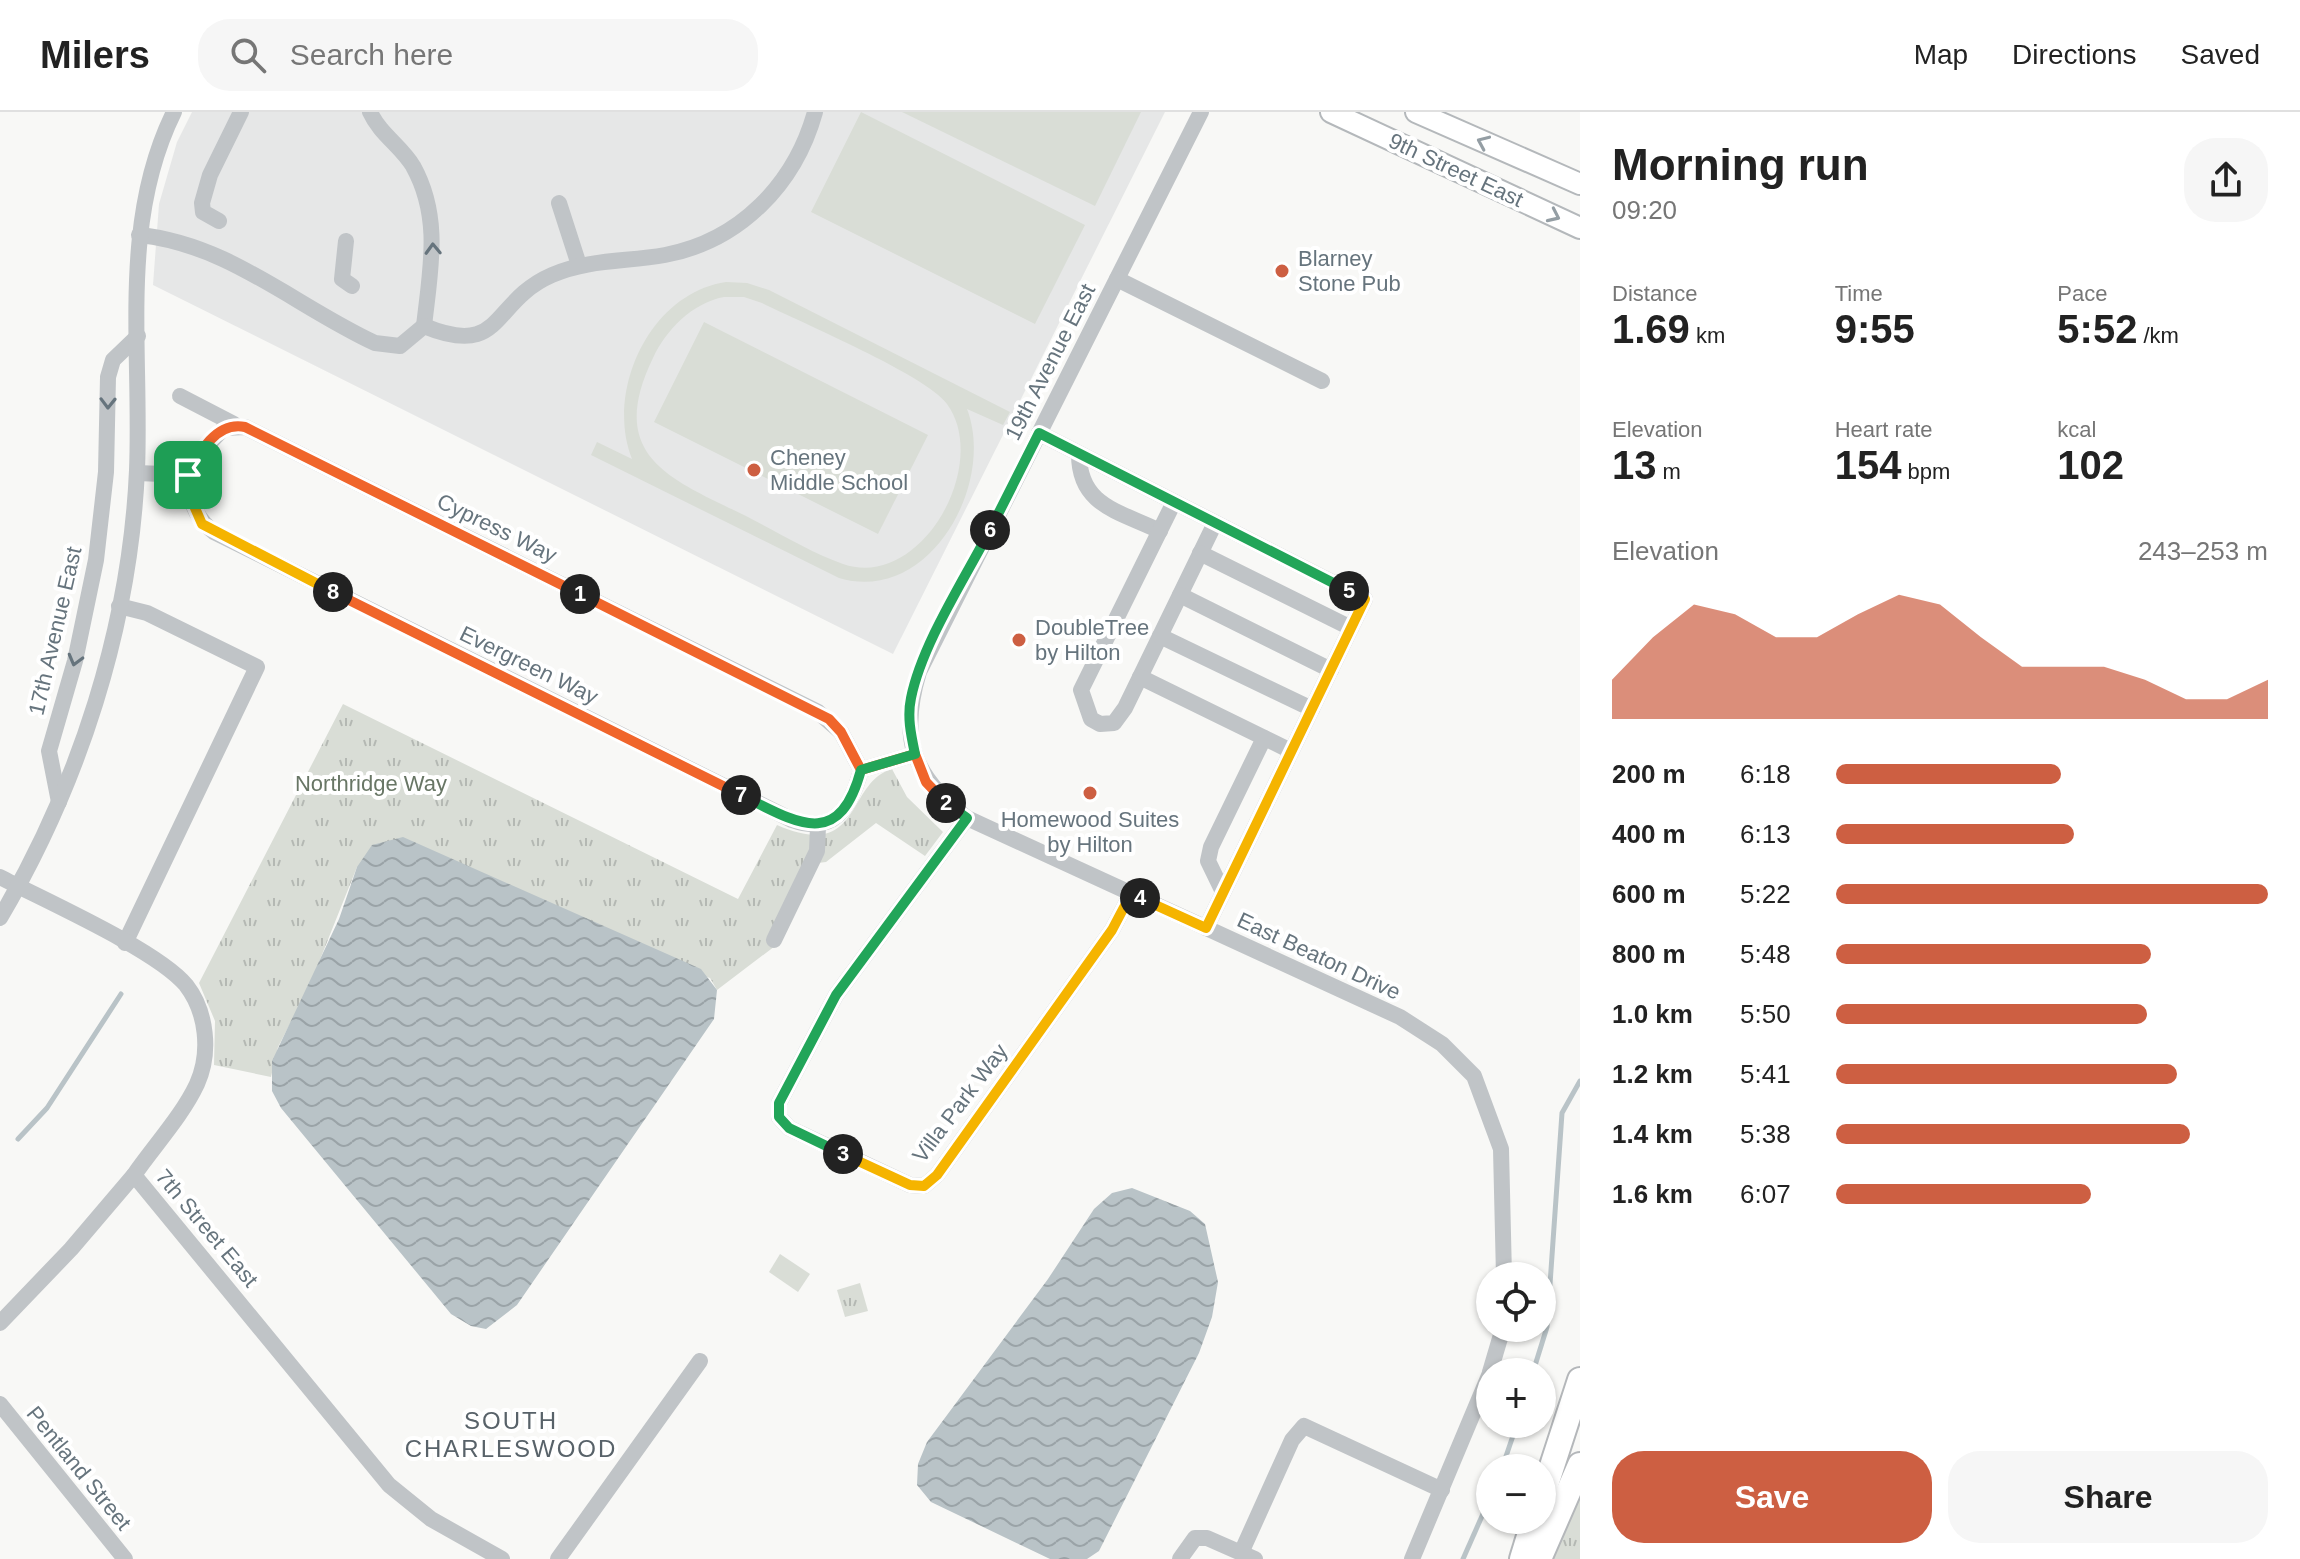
<!DOCTYPE html>
<html lang="en">
<head>
<meta charset="utf-8">
<style>
  :root { --surface:#fff; --page:#f6f6f6; --text:#222; --muted:#767676; --line:#e0e0e0; --accent:#cd5f42 }
  body { margin:0; font-family:Arial,sans-serif; background:var(--page); color:var(--text); height:100vh; display:flex; flex-direction:column; font-size:30px; white-space:nowrap }
  * { box-sizing:border-box; margin:0 }
  p { font-size:26px; color:var(--muted) }
  .icon { flex:none; width:44px; height:44px; fill:none; stroke:currentColor; stroke-width:2; stroke-linecap:round; stroke-linejoin:round }
  .map { position:relative; flex:1; overflow:hidden }
  .panel { display:flex; flex-direction:column; background:var(--surface); width:720px }
  .panel>* { flex:none }
  .buttons { position:absolute; left:1476px; top:1150px; display:grid; gap:16px }
  .buttons a { display:grid; place-items:center; width:80px; height:80px; border-radius:50%; background:var(--surface); box-shadow:0 2px 6px #0004; font-size:40px }
  .pin { position:absolute; display:grid; place-items:center; width:68px; height:68px; color:#fff; margin:-34px; border-radius:16px; box-shadow:0 4px 12px #0006 }
  .km { position:absolute; width:40px; height:40px; margin:-20px; border-radius:50%; background:#222; color:#fff; font-size:22px; line-height:40px; text-align:center }
  .round { display:grid; place-items:center; flex:none; width:84px; height:84px; border-radius:32px; background:var(--page) }
  .head { display:flex; align-items:center; justify-content:space-between; height:136px; padding:0 32px }
  h1 { font-size:44px; font-weight:800; line-height:60px }
  .stats { display:grid; grid-template-columns:repeat(3,1fr); gap:12px; height:136px; padding:8px 32px }
  .stats div { display:grid; align-content:center }
  .stats b { font-size:40px; font-weight:800 }
  .stats small { font-size:22px; font-weight:400 }
  .stats p { font-size:22px }
  .chart { height:224px; padding:16px 32px }
  .chart p { display:flex; justify-content:space-between }
  .chart svg { width:100%; height:144px; margin-top:8px; fill:var(--accent); opacity:.7 }
  .button { display:flex; gap:16px; margin-top:auto; padding:16px 32px }
  .button a { flex:1; height:92px; border-radius:32px; background:var(--accent); color:#fff; font-size:32px; font-weight:800; line-height:92px; text-align:center }
  .button a+a { background:var(--page); color:var(--text) }
  ul { padding:0 32px; list-style:none; font-size:26px }
  li { display:grid; grid-template-columns:128px 96px 1fr; align-items:center; height:60px }
  li i { height:20px; border-radius:10px; background:var(--accent) }
  header { display:flex; align-items:center; gap:48px; box-sizing:border-box; height:112px; padding:0 40px; background:var(--surface); border-bottom:2px solid var(--line) }
  header strong { font-size:38px }
  nav { display:flex; gap:44px; margin-inline-start:auto; font-size:28px }
  .search { width:560px; height:72px; background:var(--page); display:flex; align-items:center; gap:20px; box-sizing:border-box; padding:0 28px; border-radius:32px; color:var(--muted); font-size:30px }
  main { display:flex; flex:1; min-height:0 }
  .map>svg:first-child { display:block }
  .built { fill:#e6e7e7 }
  .grass { fill:url(#grass-tufts) }
  .garden { fill:#d9ddd6; fill-rule:evenodd }
  .water { fill:url(#water-waves) }
  .lines { fill:none; stroke-linecap:round; stroke-linejoin:round }
  .stream { stroke:#b9c3c7; stroke-width:5 }
  .major-casing { stroke:#b4b8bb; stroke-width:24 }
  .highway-casing { stroke:#b4b7ba; stroke-width:28 }
  .minor { stroke:#c0c4c7; stroke-width:16 }
  .major { stroke:#fff; stroke-width:20 }
  .highway { stroke:#fff; stroke-width:24 }
  .oneway { stroke:#949ea4 }
  .oneway2 { stroke:#66747d }
  .split-1-casing { stroke:#fff; stroke-width:16 }
  .split-2-casing { stroke:#fff; stroke-width:16 }
  .split-3-casing { stroke:#fff; stroke-width:16 }
  .split-4-casing { stroke:#fff; stroke-width:16 }
  .split-5-casing { stroke:#fff; stroke-width:16 }
  .split-6-casing { stroke:#fff; stroke-width:16 }
  .split-7-casing { stroke:#fff; stroke-width:16 }
  .split-8-casing { stroke:#fff; stroke-width:16 }
  .split-9-casing { stroke:#fff; stroke-width:16 }
  .split-1 { stroke:#f0652b; stroke-width:10 }
  .split-2 { stroke:#f0652b; stroke-width:10 }
  .split-3 { stroke:#22a559; stroke-width:10 }
  .split-4 { stroke:#f5b400; stroke-width:10 }
  .split-5 { stroke:#f5b400; stroke-width:10 }
  .split-6 { stroke:#22a559; stroke-width:10 }
  .split-7 { stroke:#22a559; stroke-width:10 }
  .split-8 { stroke:#f0652b; stroke-width:10 }
  .split-9 { stroke:#f5b400; stroke-width:10 }
  .poi-dot { fill:#cd5f42; stroke:#fff; stroke-width:3 }
  .labels { text-anchor:middle; dominant-baseline:central; stroke-width:8; stroke-linejoin:round; paint-order:stroke }
  .street-label { font-size:22px; fill:#66747d; stroke:#fff }
  .poi-label { font-size:22px; fill:#66747d; stroke:#fff; text-anchor:start }
  .park-label { font-size:22px; fill:#687665; stroke:#fff }
  .neighbourhood-label { font-size:24px; letter-spacing:2px; fill:#586269; stroke:#fff }
</style>
</head>
<body>
<header>
<strong>Milers</strong>
<div class="search"><svg class="icon" aria-label="search" viewBox="0 0 24 24"><circle cx="10" cy="10" r="6"/><path d="M15 15l6 6"/></svg>Search here</div>
<nav><a>Map</a><a>Directions</a><a>Saved</a></nav>
</header>
<main>
<div class="map">
<svg width="1580" height="1447" viewBox="0 0 1580 1447">
  <defs>
    <pattern id="grass-tufts" width="24" height="20" patternUnits="userSpaceOnUse" patternTransform="scale(2)"><rect width="24" height="20" fill="#d9ddd6"/><path d="M3 7l-1-3M5 7V3M7 7l1-3M15 17l-1-3M17 17v-4M19 17l1-3" fill="none" stroke="#b4b8b3"/></pattern>
    <pattern id="water-waves" width="16" height="10" patternUnits="userSpaceOnUse" patternTransform="scale(2)"><rect width="16" height="10" fill="#b9c3c7"/><path d="M0 5q4-4 8 0t8 0" fill="none" stroke="#9aa3a7"/></pattern>
  </defs>
  <rect width="100%" height="100%" fill="#f8f8f6"/>
  <polygon class="built" points="192,0 1165,0 893,542 153,173 159,92 177,30"/>
  <g class="grass">
    <path d="M343 592 738 787 777 713C863 750 845 671 892 657L907 685 943 720 925 744 876 711 826 750 818 751 779 831 717 878 710 866 357 755 309 875 278 935 271 965 214 953 215 909 199 871Z"/>
    <polygon points="860,1171 868,1199 845,1205 837,1178"/>
    <polygon points="1580,1377 1580,1447 1550,1447"/>
  </g>
  <g class="garden">
    <polygon points="861,0 1085,113 1035,212 811,100"/>
    <polygon points="902,0 1141,0 1095,94"/>
    <path d="M726 170 747 171 769 178 1010 300 1003 313 967 297C996 372 929 493 839 466L591 343 597 330 632 347C605 279 650 181 726 170ZM724 185H744L762 191C800 210 928 264 947 292 991 352 921 479 843 452 810 440 777 420 746 404 671 367 605 345 653 246 666 218 692 191 724 185Z"/>
    <polygon points="704,210 928,323 878,422 654,310"/>
    <polygon points="780,1142 810,1162 798,1180 769,1160"/>
  </g>
  <g class="water">
    <polygon points="403,725 701,857 717,878 714,907 517,1193 486,1217 471,1214 451,1202 281,996 272,979 272,949 339,807 357,755 372,733"/>
    <polygon points="1132,1076 1190,1099 1205,1112 1218,1170 1212,1205 1199,1241 1099,1439 1087,1447 1050,1447 931,1390 917,1373 918,1352 927,1330 1048,1167 1094,1097 1112,1081"/>
  </g>
  <g class="lines">
    <g class="stream">
      <polyline points="18,1027 47,996 121,882"/>
      <polyline points="1533,1260 1547,1215 1562,1001 1580,969"/>
      <polyline points="1502,1356 1517,1312"/>
      <polyline points="1463,1447 1490,1386"/>
    </g>
    <defs>
      <g id="major">
        <polyline points="1331,0 1580,116"/>
        <polyline points="1416,0 1580,72"/>
      </g>
      <g id="highway">
        <polyline points="1542,1385 1580,1268"/>
        <polyline points="1522,1447 1534,1408"/>
        <polyline points="1539,1447 1580,1353"/>
      </g>
    </defs>
    <use href="#major" class="major-casing"/>
    <use href="#highway" class="highway-casing"/>
    <g class="minor">
      <path d="M370 0C380 22 401 34 413 54 442 106 430 159 424 214"/>
      <path d="M1201 0 919 560C899 626 912 664 967 706L1400 905 1442 932 1474 964 1501 1037 1504 1164"/>
      <polyline points="559,91 579,153"/>
      <polyline points="219,109 203,100 202,91 210,63 241,0"/>
      <path d="M139 123C229 132 295 194 375 231L400 234 424 214C504 247 490 190 552 163 589 147 626 150 665 143 740 129 795 72 815 0"/>
      <polyline points="346,129 342,167 352,174"/>
      <polyline points="1117,167 1322,269"/>
      <polyline points="180,284 234,312"/>
      <polyline points="1039,321 1365,487 1206,816"/>
      <path d="M1079 342C1079 394 1119 399 1160 419"/>
      <polyline points="137,361 188,363 199,342 224,316 245,315 818,600 841,620 861,658 915,642"/>
      <path d="M188 363C188 387 195 406 214 420L792 708C834 723 851 695 861 658"/>
      <polyline points="1174,390 1081,578 1091,607 1100,612 1114,611 1125,596 1215,411"/>
      <polyline points="1200,441 1351,516"/>
      <polyline points="1180,483 1331,558"/>
      <polyline points="119,494 147,501 257,555 125,831"/>
      <polyline points="1160,524 1312,597"/>
      <polyline points="1140,565 1291,639"/>
      <polyline points="59,690 49,639 75,549 96,448 106,360 108,265 113,248 138,224"/>
      <polyline points="967,706 836,883 779,991 779,1005 789,1016 910,1073 924,1074 937,1063 1112,818 1131,782"/>
      <path d="M0 765C44 788 157 838 186 873 207 900 211 941 197 972 182 1004 154 1034 134 1063L389 1373 431 1407 502 1447"/>
      <polyline points="1223,780 1208,749 1211,735 1264,626"/>
      <path d="M0 806C79 672 130 515 137 358 142 238 119 111 174 0"/>
      <polyline points="774,828 817,739 818,714"/>
      <polyline points="0,1211 71,1137 134,1063"/>
      <polyline points="1490,1260 1503,1216"/>
      <polyline points="0,1292 125,1447"/>
      <polyline points="1241,1441 1292,1328 1304,1314 1442,1378"/>
      <polyline points="558,1447 700,1249"/>
      <polyline points="1180,1447 1195,1426 1207,1426 1255,1447"/>
      <polyline points="1412,1447 1490,1261"/>
    </g>
    <use href="#major" class="major"/>
    <use href="#highway" class="highway"/>
  </g>
  <defs><path id="oneway-chevron" d="M-2-3.5L2.5 0L-2 3.5" fill="none" stroke-width="1.6" stroke-linecap="round" stroke-linejoin="round" transform="scale(2)"/></defs>
  <g class="oneway">
    <use href="#oneway-chevron" transform="translate(1483 30) rotate(-156)"/>
    <use href="#oneway-chevron" transform="translate(1554 104) rotate(25)"/>
  </g>
  <g class="oneway2">
    <use href="#oneway-chevron" transform="translate(433 137) rotate(-92)"/>
    <use href="#oneway-chevron" transform="translate(108 291) rotate(91)"/>
    <use href="#oneway-chevron" transform="translate(75 548) rotate(105)"/>
  </g>
  <g class="lines">
    <defs>
      <path id="split-1" d="M188 363C199 341 216 309 245 315L580 482"/>
      <polyline id="split-2" points="580,482 829,607 841,620 861,658 915,642 926,670 946,691"/>
      <polyline id="split-3" points="843,1042 789,1016 779,1005 779,991 836,883 967,706 946,691"/>
      <polyline id="split-4" points="843,1042 910,1073 924,1074 937,1063 1112,818 1131,782 1140,786"/>
      <polyline id="split-5" points="1140,786 1206,816 1365,487 1349,479"/>
      <polyline id="split-6" points="990,418 1039,321 1349,479"/>
      <path id="split-7" d="M741 683C797 711 839 739 861 658L915 642C911 623 907 605 911 586 922 532 964 468 990 418"/>
      <polyline id="split-8" points="333,480 741,683"/>
      <polyline id="split-9" points="188,363 188,380 202,412 333,480"/>
    </defs>
    <use href="#split-1" class="split-1-casing"/>
    <use href="#split-2" class="split-2-casing"/>
    <use href="#split-3" class="split-3-casing"/>
    <use href="#split-4" class="split-4-casing"/>
    <use href="#split-5" class="split-5-casing"/>
    <use href="#split-6" class="split-6-casing"/>
    <use href="#split-7" class="split-7-casing"/>
    <use href="#split-8" class="split-8-casing"/>
    <use href="#split-9" class="split-9-casing"/>
    <use href="#split-1" class="split-1"/>
    <use href="#split-2" class="split-2"/>
    <use href="#split-3" class="split-3"/>
    <use href="#split-4" class="split-4"/>
    <use href="#split-5" class="split-5"/>
    <use href="#split-6" class="split-6"/>
    <use href="#split-7" class="split-7"/>
    <use href="#split-8" class="split-8"/>
    <use href="#split-9" class="split-9"/>
  </g>
  <g class="poi-dot">
    <circle cx="1282" cy="159" r="8"/>
    <circle cx="754" cy="358" r="8"/>
    <circle cx="1019" cy="528" r="8"/>
    <circle cx="1090" cy="681" r="8"/>
  </g>
  <g class="labels">
    <g class="street-label">
      <text transform="translate(1456 58) rotate(25)">9th Street East</text>
      <text transform="translate(1050 250) rotate(-63)">19th Avenue East</text>
      <text transform="translate(497 416) rotate(26)">Cypress Way</text>
      <text transform="translate(55 519) rotate(-77)">17th Avenue East</text>
      <text transform="translate(529 553) rotate(26)">Evergreen Way</text>
      <text transform="translate(1319 844) rotate(25)">East Beaton Drive</text>
      <text transform="translate(960 991) rotate(-53)">Villa Park Way</text>
      <text transform="translate(207 1116) rotate(50)">7th Street East</text>
      <text transform="translate(79 1356) rotate(51)">Pentland Street</text>
    </g>
    <g class="poi-label">
      <text x="1298" y="146">Blarney<tspan x="1298" dy="25">Stone Pub</tspan></text>
      <text x="770" y="345">Cheney<tspan x="770" dy="25">Middle School</tspan></text>
      <text x="1035" y="515">DoubleTree<tspan x="1035" dy="25">by Hilton</tspan></text>
      <text x="1090" y="707" text-anchor="middle">Homewood Suites<tspan x="1090" dy="25">by Hilton</tspan></text>
    </g>
    <g class="park-label">
      <text x="371" y="671">Northridge Way</text>
    </g>
    <g class="neighbourhood-label">
      <text x="511" y="1308">SOUTH<tspan x="511" dy="28">CHARLESWOOD</tspan></text>
    </g>
  </g>
</svg>
<div class="buttons">
<a><svg class="icon" aria-label="locate" viewBox="0 0 24 24"><circle cx="12" cy="12" r="6"/><path d="M12 2v4M12 18v4M2 12h4M18 12h4"/></svg></a>
<a>+</a>
<a>−</a>
</div>
<div class="pin" style="left:188px;top:363px;background:#1e9e55"><svg class="icon" aria-label="arrive" viewBox="0 0 24 24"><path d="M6 21V4h12l-3 4 3 4H6"/></svg></div>
<b class="km" style="left:580px;top:482px">1</b>
<b class="km" style="left:946px;top:691px">2</b>
<b class="km" style="left:843px;top:1042px">3</b>
<b class="km" style="left:1140px;top:786px">4</b>
<b class="km" style="left:1349px;top:479px">5</b>
<b class="km" style="left:990px;top:418px">6</b>
<b class="km" style="left:741px;top:683px">7</b>
<b class="km" style="left:333px;top:480px">8</b>
</div>
<section class="panel">
<div class="head"><div><h1>Morning run</h1><p>09:20</p></div><a class="round"><svg class="icon" aria-label="share" viewBox="0 0 24 24"><path d="M12 15V3M7 8l5-5 5 5M5 13v7h14v-7"/></svg></a></div>
<div class="stats">
<div><p>Distance</p><b>1.69<small> km</small></b></div>
<div><p>Time</p><b>9:55</b></div>
<div><p>Pace</p><b>5:52<small> /km</small></b></div>
</div>
<div class="stats">
<div><p>Elevation</p><b>13<small> m</small></b></div>
<div><p>Heart rate</p><b>154<small> bpm</small></b></div>
<div><p>kcal</p><b>102</b></div>
</div>
<div class="chart"><p><span>Elevation</span>243–253 m</p>
<svg viewBox="0 0 160 44" preserveAspectRatio="none"><path d="M0 44V32L10 19L20 9L30 12L40 19L50 19L60 12L70 6L80 9L90 19L100 28L110 28L120 28L130 32L140 38L150 38L160 32V44z"/></svg>
</div>
<ul>
<li><b>200 m</b>6:18<i style="width:52%"></i></li>
<li><b>400 m</b>6:13<i style="width:55%"></i></li>
<li><b>600 m</b>5:22<i style="width:100%"></i></li>
<li><b>800 m</b>5:48<i style="width:73%"></i></li>
<li><b>1.0 km</b>5:50<i style="width:72%"></i></li>
<li><b>1.2 km</b>5:41<i style="width:79%"></i></li>
<li><b>1.4 km</b>5:38<i style="width:82%"></i></li>
<li><b>1.6 km</b>6:07<i style="width:59%"></i></li>
</ul>
<div class="button"><a>Save</a><a>Share</a></div>
</section>
</main>
</body>
</html>
